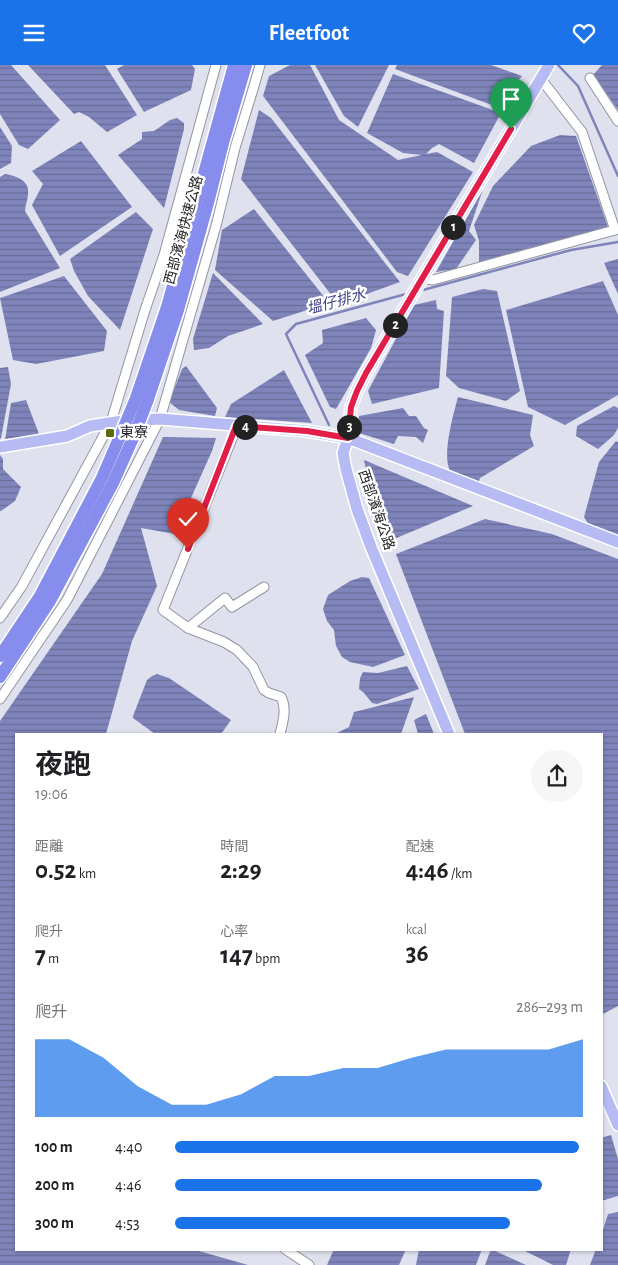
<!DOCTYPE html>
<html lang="zh-TW">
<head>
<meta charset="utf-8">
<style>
  :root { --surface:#fff; --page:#f6f6f6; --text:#202124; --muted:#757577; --accent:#1a73e8 }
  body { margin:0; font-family:"Alegreya Sans","Noto Sans TC",sans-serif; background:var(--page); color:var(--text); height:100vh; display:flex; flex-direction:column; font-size:19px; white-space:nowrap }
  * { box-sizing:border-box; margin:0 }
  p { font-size:16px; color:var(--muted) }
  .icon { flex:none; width:28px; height:28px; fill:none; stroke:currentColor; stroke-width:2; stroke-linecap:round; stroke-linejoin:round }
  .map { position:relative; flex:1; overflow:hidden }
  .side { position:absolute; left:15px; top:668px; width:588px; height:518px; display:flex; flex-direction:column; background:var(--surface); border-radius:0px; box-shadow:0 1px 4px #0004 }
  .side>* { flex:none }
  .pin { position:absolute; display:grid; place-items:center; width:42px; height:42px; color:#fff; margin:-51px -21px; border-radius:50% 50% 50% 0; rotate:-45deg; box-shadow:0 0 5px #0007 }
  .pin .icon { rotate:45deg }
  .km { position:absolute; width:25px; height:25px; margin:-12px; border-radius:50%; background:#222; color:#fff; font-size:14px; line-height:25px; text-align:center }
  .round { display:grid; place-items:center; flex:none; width:52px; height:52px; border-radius:26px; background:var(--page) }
  .overview { display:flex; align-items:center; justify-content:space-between; height:85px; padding:0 20px }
  h1 { font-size:28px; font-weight:700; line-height:38px }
  .figures { display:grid; grid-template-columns:repeat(3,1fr); gap:8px; height:85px; padding:5px 20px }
  .figures div { display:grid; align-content:center }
  .figures b { font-size:25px; font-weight:700 }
  .figures small { font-size:14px; font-weight:400 }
  .figures p { font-size:14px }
  .chart { height:140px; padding:10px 20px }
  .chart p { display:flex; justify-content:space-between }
  .chart svg { width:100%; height:90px; margin-top:5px; fill:var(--accent); opacity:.7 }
  ul { padding:0 20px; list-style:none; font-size:16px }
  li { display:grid; grid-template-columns:80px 60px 1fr; align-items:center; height:38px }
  li i { height:12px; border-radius:6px; background:var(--accent) }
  header { display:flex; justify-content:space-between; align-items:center; height:65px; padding:0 20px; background:var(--accent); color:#fff; font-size:22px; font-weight:700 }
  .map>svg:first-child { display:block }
  .water { fill:url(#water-rules) }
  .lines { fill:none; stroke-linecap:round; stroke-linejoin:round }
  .stream { stroke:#7f85bb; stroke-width:2.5 }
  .minor-casing { stroke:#9294a0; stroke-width:11 }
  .major-casing { stroke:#fff; stroke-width:14 }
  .highway-casing { stroke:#fff; stroke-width:15 }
  .minor { stroke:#fff; stroke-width:9 }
  .major { stroke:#b6bbf4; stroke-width:11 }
  .highway { stroke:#868ded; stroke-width:12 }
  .highway-bridge-casing { stroke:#fff; stroke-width:15; stroke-linecap:butt }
  .highway-bridge { stroke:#868ded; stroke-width:12 }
  .route-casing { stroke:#fff; stroke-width:10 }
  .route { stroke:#e11d48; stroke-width:6 }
  .poi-dot { fill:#5d680d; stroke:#fff; stroke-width:2 }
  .labels { text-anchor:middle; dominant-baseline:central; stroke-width:5; stroke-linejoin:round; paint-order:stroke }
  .street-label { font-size:14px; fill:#222227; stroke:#fff }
  .poi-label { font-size:14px; fill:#222227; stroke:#fff; text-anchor:start }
  .water-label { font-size:15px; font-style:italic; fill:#3e4185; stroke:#fff }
</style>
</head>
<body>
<header><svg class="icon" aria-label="menu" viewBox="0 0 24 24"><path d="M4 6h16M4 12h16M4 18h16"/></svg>Fleetfoot<svg class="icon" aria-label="heart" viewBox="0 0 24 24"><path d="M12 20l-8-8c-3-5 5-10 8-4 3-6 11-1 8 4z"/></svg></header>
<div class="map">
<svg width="618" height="1200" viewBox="0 0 618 1200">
  <defs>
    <pattern id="water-rules" width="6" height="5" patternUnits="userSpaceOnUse" patternTransform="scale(1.25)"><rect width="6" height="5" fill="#7f85bb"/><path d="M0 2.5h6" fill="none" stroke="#686c98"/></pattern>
  </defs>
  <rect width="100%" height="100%" fill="#dfe1ee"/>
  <g class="water">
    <polygon points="0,0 11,0 60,55 28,84 19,80 0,49"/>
    <polygon points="28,0 105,0 137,50 107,67 89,52 79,47 74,49"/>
    <polygon points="124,0 192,0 195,4 191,25 144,47 117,4"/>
    <polygon points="290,0 310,0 339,55 398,95 422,90 403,88 367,68 393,9 501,48 474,98 439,79 432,83 426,89 437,87 473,107 408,211 397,207 263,31 269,11"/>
    <polygon points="315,0 389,0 358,62 344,51"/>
    <polygon points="397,0 491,0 522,11 509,26 505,45 395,4"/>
    <polygon points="602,0 618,0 618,45 593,10"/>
    <polygon points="259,45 271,53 400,217 350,235 344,225 333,232 241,114"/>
    <polygon points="177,53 184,58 184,64 164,143 118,90 142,74 142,67 154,66 170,55"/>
    <polygon points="0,62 12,81 11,98 0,104"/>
    <polygon points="560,70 576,71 608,162 479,199 479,176 474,160 493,121 531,81"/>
    <polygon points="81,76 132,142 60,191 32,140 43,119 32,106"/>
    <path d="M5 109C16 111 30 115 28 129 28 135 25 140 25 146L60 203 0 227V112Z"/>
    <polygon points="483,124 469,166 476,175 456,204 436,207"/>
    <polygon points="254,144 329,238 273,256 215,205 222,165"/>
    <polygon points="136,147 153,164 120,265 88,231 74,206 70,194"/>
    <polygon points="618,194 618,229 604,198"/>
    <polygon points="213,208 263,259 228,271 209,283 194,285 193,274"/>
    <polygon points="64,211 107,266 104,286 36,299 13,295 0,233"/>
    <polygon points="603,216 618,250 618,330 565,360 528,342 506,245"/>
    <polygon points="483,224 497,226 520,326 506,336 459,323 446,311 452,232"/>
    <polygon points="436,235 437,244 444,246 439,323 372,339 368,326 414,240"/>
    <polygon points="366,253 376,265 371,283 336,344 330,342 305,290 323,278 322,265"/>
    <polygon points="186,301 217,343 215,351 179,345 169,337 182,304"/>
    <polygon points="8,302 11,319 1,373 0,374 0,303"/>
    <polygon points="284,305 312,358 225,352 231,339"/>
    <path d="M458 332 533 350 530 370 534 381 480 413 478 419C471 416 459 413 453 409 439 399 454 347 458 332Z"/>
    <polygon points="26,335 39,369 5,375 11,338"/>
    <polygon points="614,341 618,343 618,363 614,370 598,384 576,371 577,361"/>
    <polygon points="403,343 409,351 416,351 424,363 428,365 423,378 416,372 398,371 394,379 359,368 359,351"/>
    <polygon points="163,372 216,373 212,386 175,469 141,463 157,521 132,576 106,669 16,669 16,1184 192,1184 248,1200 0,1200 0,656 102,509"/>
    <polygon points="616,376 618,377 618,474 591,464 584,452 599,397"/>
    <polygon points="0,390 3,394 3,404 21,422 15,436 1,446 0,446"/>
    <polygon points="364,395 473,441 382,479"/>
    <polygon points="485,454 552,469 618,494 618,941 601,950 601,669 465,669 396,489"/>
    <polygon points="362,512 369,513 405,590 373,602 350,597 342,592 336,581 334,565 327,556 323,544 328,530 350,516"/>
    <polygon points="407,601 419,624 377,639 372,638 364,628 359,624 360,613 363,607 378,608"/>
    <polygon points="157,609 169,613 231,655 221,669 155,669 133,653 133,651 147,615 152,611"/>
    <polygon points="414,632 401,669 335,669 349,662 354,647"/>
    <polygon points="426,649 434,669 418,669 414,655"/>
    <polygon points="611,1070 618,1094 618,1131 601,1136 601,1073"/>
    <polygon points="618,1147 618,1200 590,1200 596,1184 601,1184 601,1171 608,1149"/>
    <polygon points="334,1184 406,1184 399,1200 327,1200"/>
    <polygon points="419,1184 482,1184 476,1200 416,1200"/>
    <polygon points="491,1184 526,1200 485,1200"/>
    <polygon points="521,1184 571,1184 566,1200 553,1200"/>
  </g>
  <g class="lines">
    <g class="stream">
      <polyline points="558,0 578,21 618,111"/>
      <polyline points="423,225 571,185 618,177"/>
      <polyline points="329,360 286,269 296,259 406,229"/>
    </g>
    <defs>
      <g id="minor">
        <polyline points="590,13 618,56"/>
        <polyline points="541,14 582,67 615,165"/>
        <polyline points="422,213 433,215 618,164"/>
        <path d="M237 361 163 545 188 563 224 577 237 585 253 602 264 625 269 628 281 632C287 643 283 657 280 669"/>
        <polyline points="0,553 22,521 111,357 145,245 164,190 216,0"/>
        <polyline points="188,563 225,533 232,542 264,522"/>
        <polyline points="0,634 67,535 160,354 216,161 235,83 254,21 260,0"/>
        <polyline points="285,1184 309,1200"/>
      </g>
      <g id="major">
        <polyline points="0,382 67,371 90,361 123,356 160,354 307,366 348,373 618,477"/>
        <polyline points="449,669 371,482 357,444 346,404 343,388 348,373 351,342 357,326 366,308 549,0"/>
        <polyline points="601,1021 618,1060"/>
      </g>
      <g id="highway">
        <polyline points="136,333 167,242 234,0"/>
        <polyline points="147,337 178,245 208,138 223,78 246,0"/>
        <polyline points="0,591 40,531 102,413 121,369"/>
        <polyline points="0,612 50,536 113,418 133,373"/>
      </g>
    </defs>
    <use href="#minor" class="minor-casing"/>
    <use href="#major" class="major-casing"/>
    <use href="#highway" class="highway-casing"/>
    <use href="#minor" class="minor"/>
    <use href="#major" class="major"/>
    <use href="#highway" class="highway"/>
    <defs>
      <g id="highway-bridge">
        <polyline points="121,369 136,333"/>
        <polyline points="133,373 147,337"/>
      </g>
    </defs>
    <use href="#highway-bridge" class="highway-bridge-casing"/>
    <use href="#highway-bridge" class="highway-bridge"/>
  </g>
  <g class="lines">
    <defs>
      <polyline id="route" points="188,484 236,361 307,366 348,373 351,342 357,326 366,308 511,64"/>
    </defs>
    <use href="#route" class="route-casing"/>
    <use href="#route" class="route"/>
  </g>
  <rect class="poi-dot" x="105" y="363" width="10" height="10" rx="2.5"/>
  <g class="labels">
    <g class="street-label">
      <text transform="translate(184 165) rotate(-75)">西部濱海快速公路</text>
      <text transform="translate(376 445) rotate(71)">西部濱海公路</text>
    </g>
    <g class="poi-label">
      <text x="120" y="368">東寮</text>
    </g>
    <g class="water-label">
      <text transform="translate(336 237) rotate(-15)">塭仔排水</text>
    </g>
  </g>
</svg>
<div class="pin" style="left:511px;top:64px;background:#1e9e55"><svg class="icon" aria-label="arrive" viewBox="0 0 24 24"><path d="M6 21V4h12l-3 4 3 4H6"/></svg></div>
<div class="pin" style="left:188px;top:484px;background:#d93025"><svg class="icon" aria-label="check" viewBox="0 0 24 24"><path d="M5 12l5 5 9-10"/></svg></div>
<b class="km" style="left:453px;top:162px">1</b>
<b class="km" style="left:395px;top:260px">2</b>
<b class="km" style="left:349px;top:362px">3</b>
<b class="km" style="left:245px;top:362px">4</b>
<section class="side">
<div class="overview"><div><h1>夜跑</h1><p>19:06</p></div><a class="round"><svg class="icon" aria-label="share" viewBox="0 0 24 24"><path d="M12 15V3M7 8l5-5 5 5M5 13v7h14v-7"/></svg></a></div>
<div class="figures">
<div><p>距離</p><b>0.52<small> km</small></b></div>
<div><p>時間</p><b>2:29</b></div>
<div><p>配速</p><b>4:46<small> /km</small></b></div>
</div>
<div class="figures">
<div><p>爬升</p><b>7<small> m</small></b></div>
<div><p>心率</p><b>147<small> bpm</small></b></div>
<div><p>kcal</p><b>36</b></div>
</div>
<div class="chart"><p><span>爬升</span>286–293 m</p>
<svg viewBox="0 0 160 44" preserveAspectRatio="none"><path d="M0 44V6L10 6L20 15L30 29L40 38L50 38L60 33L70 24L80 24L90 20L100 20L110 15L120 11L130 11L140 11L150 11L160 6V44z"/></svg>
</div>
<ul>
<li><b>100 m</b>4:40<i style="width:99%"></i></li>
<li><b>200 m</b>4:46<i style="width:90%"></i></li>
<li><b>300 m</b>4:53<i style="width:82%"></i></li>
</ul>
</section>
</div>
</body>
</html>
